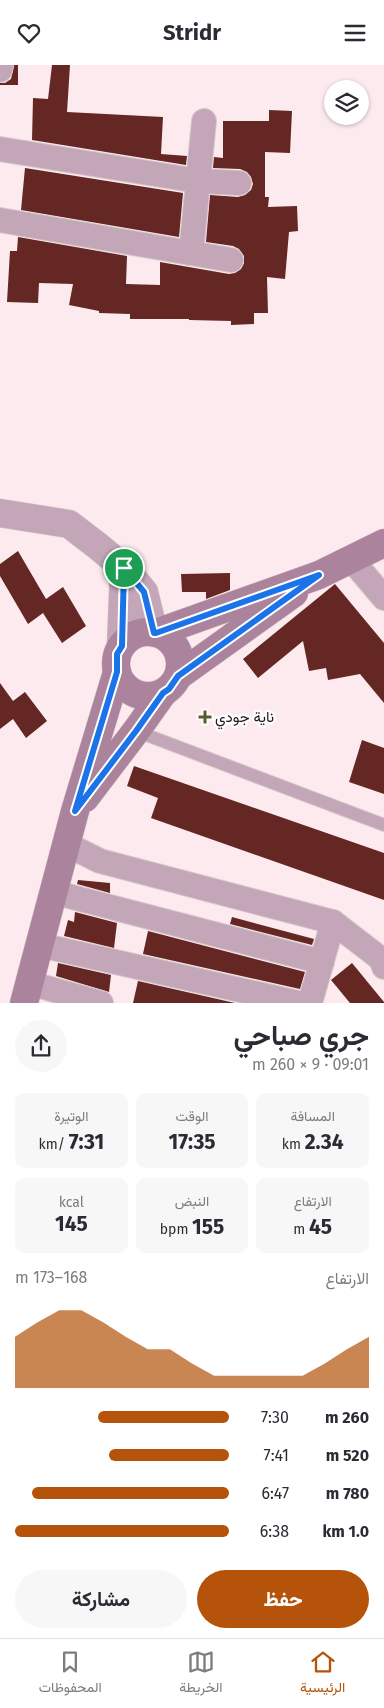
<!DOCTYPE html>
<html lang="ar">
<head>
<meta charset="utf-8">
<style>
  :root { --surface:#fff; --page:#f7f7f7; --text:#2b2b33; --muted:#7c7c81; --line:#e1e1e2; --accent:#b45309 }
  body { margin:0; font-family:"Fira Sans",Vazirmatn,sans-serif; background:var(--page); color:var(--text); direction:rtl; height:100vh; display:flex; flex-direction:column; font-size:19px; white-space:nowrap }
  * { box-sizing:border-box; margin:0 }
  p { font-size:16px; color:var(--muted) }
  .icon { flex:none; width:28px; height:28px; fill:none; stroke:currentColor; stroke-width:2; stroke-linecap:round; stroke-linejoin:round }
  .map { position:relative; height:938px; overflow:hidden; direction:ltr }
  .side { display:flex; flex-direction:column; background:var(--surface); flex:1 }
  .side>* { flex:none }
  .buttons { position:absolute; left:324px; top:15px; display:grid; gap:10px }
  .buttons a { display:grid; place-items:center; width:45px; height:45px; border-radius:50%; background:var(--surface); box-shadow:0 1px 4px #0004; font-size:25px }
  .pin { position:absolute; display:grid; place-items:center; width:42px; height:42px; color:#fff; margin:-21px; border:2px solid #fff; border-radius:50%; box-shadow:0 1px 5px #0007 }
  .round { display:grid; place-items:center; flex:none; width:52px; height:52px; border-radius:26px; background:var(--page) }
  .headline { display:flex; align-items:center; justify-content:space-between; height:85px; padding:0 15px }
  h1 { font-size:28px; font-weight:700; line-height:38px }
  .metrics { display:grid; grid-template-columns:repeat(3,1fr); gap:8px; height:85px; padding:5px 15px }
  .metrics div { display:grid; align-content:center; border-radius:10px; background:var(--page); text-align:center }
  .metrics b { font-size:21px; font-weight:700 }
  .metrics small { font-size:14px; font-weight:400 }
  .metrics p { font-size:14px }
  .chart { height:140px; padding:10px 15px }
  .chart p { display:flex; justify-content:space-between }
  .chart svg { width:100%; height:90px; margin-top:5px; fill:var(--accent); opacity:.7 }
  .primary-button { display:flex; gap:10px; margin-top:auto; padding:10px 15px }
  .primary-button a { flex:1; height:58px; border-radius:30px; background:var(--accent); color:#fff; font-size:20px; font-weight:700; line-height:58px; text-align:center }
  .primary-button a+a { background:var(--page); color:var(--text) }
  ul { padding:0 15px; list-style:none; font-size:16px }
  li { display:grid; grid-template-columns:80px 60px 1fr; align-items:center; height:38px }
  li i { height:12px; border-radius:6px; background:var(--accent) }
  header { display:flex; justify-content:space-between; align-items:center; height:65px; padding:0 15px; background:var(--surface); font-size:22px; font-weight:700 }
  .tab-bar { display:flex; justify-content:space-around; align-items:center; height:70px; border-top:1px solid var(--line); background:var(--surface); font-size:14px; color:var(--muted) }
  .tab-bar a { display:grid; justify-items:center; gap:2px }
  .tab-bar .active { color:var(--accent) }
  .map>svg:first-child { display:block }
  .building { fill:#642723 }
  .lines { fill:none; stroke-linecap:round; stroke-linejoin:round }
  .service-casing { stroke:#d8c8cc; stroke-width:14 }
  .minor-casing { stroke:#d8c8cc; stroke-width:26 }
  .tertiary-casing { stroke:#d8c8cc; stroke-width:29 }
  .secondary-casing { stroke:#d8c8cc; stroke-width:29 }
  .service { stroke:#c3a7b8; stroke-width:12 }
  .minor { stroke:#c3a7b8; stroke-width:24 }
  .tertiary { stroke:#c3a7b8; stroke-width:28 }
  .secondary { stroke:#ac839d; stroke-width:28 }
  .route-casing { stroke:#fff; stroke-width:10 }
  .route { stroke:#1a73e8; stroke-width:6 }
  .poi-dot { fill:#575e2d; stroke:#fffbfc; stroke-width:2 }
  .labels { text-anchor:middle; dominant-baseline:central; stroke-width:5; stroke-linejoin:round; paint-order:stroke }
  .poi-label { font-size:15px; fill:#1e1819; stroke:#fffbfc; text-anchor:start }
</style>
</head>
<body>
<header><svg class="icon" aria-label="menu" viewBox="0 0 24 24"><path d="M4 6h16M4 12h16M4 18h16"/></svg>Stridr<svg class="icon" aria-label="heart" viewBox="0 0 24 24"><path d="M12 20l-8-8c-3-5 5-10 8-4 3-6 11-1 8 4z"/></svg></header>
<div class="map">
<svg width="384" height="938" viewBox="0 0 384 938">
  <rect width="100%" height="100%" fill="#fceaee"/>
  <g class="building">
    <polygon points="14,0 18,0 18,20 0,20 0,18 5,18 11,14"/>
    <polygon points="52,0 70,0 67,47 163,52 161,89 187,91 186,100 32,75 33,33 48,34"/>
    <polygon points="269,45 292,46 290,88 265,87 265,132 269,132 268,142 297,141 298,166 289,167 285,214 267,212 268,248 254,248 254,259 231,260 231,256 189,255 189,254 130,254 130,249 99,248 99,246 69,240 73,219 39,218 38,238 7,237 10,186 17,186 18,172 127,191 126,219 160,220 160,197 229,209 235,208 241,204 244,198 244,191 239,184 233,181 206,177 210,130 238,132 245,130 251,125 253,119 251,112 247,107 240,104 213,103 214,92 223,93 223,56 269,56"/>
    <polygon points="25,103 183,128 179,172 21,145"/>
    <polygon points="18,486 46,534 63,522 86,561 62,578 43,548 28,559 0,511 0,499"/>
    <polygon points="230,508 230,525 206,534 206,527 182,527 181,509"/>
    <polygon points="335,519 384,578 384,638 360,609 328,615 326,603 309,606 303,576 258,613 243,594"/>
    <polygon points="0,618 13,636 25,627 47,656 26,673 13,654 0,664"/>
    <polygon points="362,675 384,683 384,729 349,717"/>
    <polygon points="134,701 384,788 384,835 151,753 158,733 127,721"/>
    <polygon points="78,815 110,818 110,828 77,819"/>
    <polygon points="75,847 117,858 114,883 64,871 68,855 74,857"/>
    <polygon points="232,852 314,874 312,880 230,859"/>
    <polygon points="148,866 305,907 300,924 143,889"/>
    <polygon points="58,898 111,910 109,927 56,911"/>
    <polygon points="352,898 384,937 384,938 350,938 331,915"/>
    <polygon points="138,916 235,938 133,938"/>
  </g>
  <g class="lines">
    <defs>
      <polyline id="service" points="136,666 384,760"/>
      <g id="minor">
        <polyline points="0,5 1,0"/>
        <polyline points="0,84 198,116 239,118"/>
        <polyline points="0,155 231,195"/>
        <polyline points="191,188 204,56"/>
        <polyline points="351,494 384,533"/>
        <polyline points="66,779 100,796 333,857 381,894 384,902"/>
        <polyline points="53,827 322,897"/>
        <polyline points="40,880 298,938"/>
        <polyline points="29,918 101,938"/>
        <polyline points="310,938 333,857"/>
      </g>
      <g id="tertiary">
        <polyline points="0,448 69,459 99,482 124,503 144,527 154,568"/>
        <polyline points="121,581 124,503"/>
      </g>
      <g id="secondary">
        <circle cx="148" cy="599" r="32"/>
        <polyline points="156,568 319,510 384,478"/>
        <polyline points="178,611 294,528"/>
        <polyline points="85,733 136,666 163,628"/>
        <polyline points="24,938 75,746 117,607"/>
      </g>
    </defs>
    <use href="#service" class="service-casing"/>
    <use href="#minor" class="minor-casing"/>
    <use href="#tertiary" class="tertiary-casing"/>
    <use href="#secondary" class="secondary-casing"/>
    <use href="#service" class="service"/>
    <use href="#minor" class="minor"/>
    <use href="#tertiary" class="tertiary"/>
    <use href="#secondary" class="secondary"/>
  </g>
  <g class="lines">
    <defs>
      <polygon id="route" points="124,503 144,527 154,568 156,568 319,510 178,611 169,624 163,628 136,666 75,746 117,607 117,589 122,581"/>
    </defs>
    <use href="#route" class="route-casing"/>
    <use href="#route" class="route"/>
  </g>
  <path class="poi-dot" d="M202.5 644.5h5v5h5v5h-5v5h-5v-5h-5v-5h5z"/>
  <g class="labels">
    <g class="poi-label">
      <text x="215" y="652">ناية جودي</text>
    </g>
  </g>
</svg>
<div class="buttons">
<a><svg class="icon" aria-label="layers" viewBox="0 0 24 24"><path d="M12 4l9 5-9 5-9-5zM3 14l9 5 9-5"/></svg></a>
</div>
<div class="pin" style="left:124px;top:503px;background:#1e9e55"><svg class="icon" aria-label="arrive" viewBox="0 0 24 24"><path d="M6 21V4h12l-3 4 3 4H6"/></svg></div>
</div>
<section class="side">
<div class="headline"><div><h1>جري صباحي</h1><p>09:01 · 9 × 260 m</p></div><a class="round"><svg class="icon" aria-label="share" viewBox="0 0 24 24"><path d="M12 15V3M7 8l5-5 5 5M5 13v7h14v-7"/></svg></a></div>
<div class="metrics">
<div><p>المسافة</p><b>2.34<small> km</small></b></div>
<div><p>الوقت</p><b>17:35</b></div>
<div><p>الوتيرة</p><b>7:31<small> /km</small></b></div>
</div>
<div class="metrics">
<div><p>الارتفاع</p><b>45<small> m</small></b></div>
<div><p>النبض</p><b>155<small> bpm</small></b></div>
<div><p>kcal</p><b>145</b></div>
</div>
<div class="chart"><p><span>الارتفاع</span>168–173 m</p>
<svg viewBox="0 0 160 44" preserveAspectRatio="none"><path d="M0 44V19L10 12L20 6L30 6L40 12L50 19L60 25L70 25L80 32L90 38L100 38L110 38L120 38L130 38L140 32L150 25L160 19V44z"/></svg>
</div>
<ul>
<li><b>260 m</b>7:30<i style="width:61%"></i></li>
<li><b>520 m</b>7:41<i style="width:56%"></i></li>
<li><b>780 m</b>6:47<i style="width:92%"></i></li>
<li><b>1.0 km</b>6:38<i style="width:100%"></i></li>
</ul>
<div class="primary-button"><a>حفظ</a><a>مشاركة</a></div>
</section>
<nav class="tab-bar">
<a class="active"><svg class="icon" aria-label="home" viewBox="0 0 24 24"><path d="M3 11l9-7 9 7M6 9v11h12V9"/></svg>الرئيسية</a>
<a><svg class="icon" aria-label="map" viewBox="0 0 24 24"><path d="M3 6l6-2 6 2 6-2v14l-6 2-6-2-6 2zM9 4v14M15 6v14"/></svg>الخريطة</a>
<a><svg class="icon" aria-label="saved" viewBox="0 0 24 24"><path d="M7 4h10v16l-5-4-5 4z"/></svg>المحفوظات</a>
</nav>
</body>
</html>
